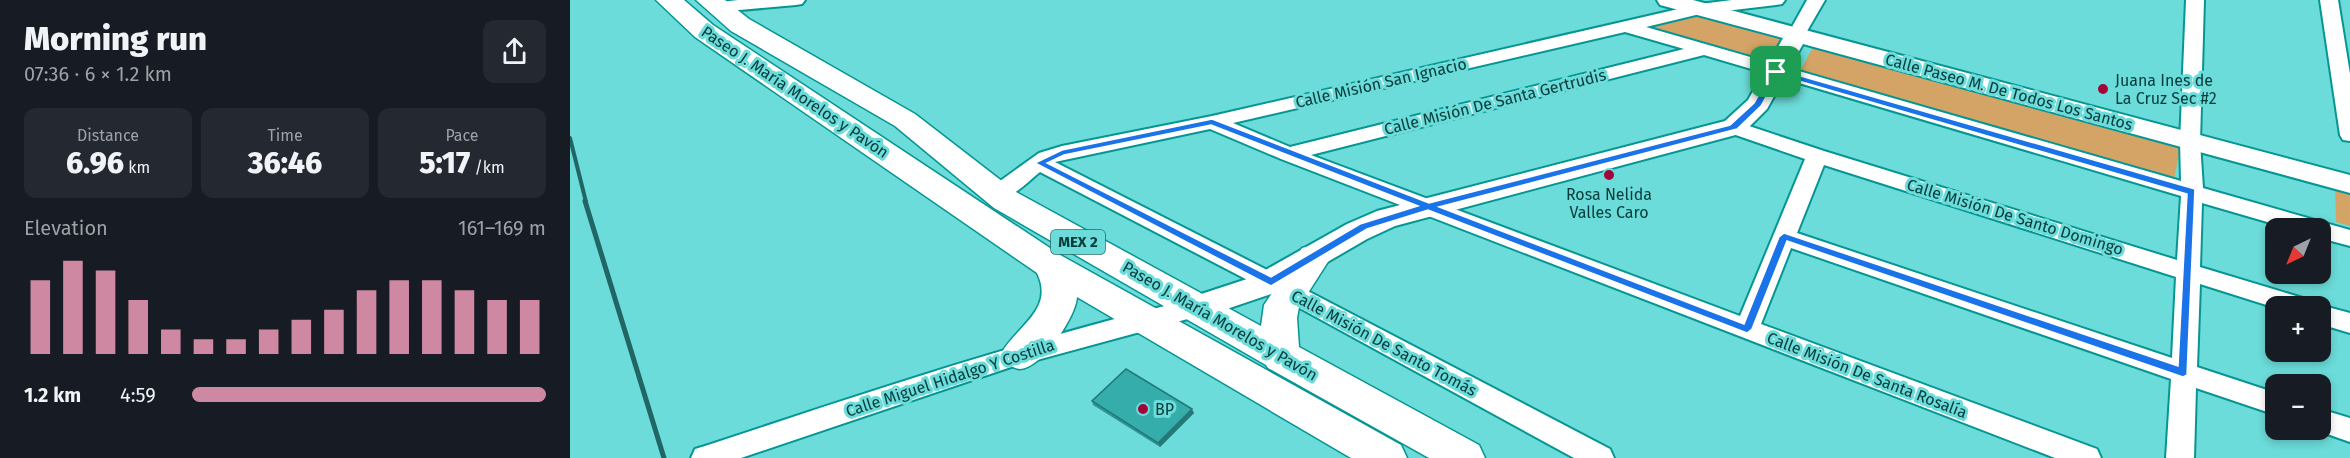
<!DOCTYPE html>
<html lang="en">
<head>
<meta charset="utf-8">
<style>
  :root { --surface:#171b24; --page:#242831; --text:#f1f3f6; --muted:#9ea1a6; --accent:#ce88a1 }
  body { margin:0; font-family:"Fira Sans",sans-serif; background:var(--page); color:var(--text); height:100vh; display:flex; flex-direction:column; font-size:22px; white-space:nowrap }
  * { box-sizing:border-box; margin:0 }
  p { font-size:20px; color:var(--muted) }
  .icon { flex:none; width:33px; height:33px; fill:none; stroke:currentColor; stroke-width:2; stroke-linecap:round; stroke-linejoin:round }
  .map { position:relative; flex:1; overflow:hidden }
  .panel { display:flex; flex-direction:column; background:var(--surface); width:570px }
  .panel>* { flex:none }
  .needle { width:39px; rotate:223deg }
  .controls { position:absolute; left:1695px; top:218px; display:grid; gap:12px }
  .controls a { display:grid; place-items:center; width:66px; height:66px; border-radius:12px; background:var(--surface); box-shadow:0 3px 9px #0003; font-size:30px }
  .pin { position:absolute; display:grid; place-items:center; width:51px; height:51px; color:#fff; margin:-26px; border-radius:12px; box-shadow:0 3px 9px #0006 }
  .round { display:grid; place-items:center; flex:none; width:63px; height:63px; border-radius:12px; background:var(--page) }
  .headline { display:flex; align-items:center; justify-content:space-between; height:102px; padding:0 24px }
  h1 { font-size:33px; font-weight:800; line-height:45px }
  .metrics { display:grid; grid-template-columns:repeat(3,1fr); gap:9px; height:102px; padding:6px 24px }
  .metrics div { display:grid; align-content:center; border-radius:12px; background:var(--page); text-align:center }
  .metrics b { font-size:30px; font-weight:800 }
  .metrics small { font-size:16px; font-weight:400 }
  .metrics p { font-size:16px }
  .chart { height:168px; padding:12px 24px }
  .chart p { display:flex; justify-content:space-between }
  .chart svg { width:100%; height:108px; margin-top:6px; stroke:var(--accent); stroke-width:6 }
  ul { padding:0 24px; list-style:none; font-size:20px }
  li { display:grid; grid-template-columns:96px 72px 1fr; align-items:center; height:45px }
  li i { height:15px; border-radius:8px; background:var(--accent) }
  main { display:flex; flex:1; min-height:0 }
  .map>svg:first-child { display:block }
  .green { fill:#d4a466 }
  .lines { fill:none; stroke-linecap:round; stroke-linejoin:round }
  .minor-casing { stroke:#059694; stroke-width:4 }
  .major-casing { stroke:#059694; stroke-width:4 }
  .highway-casing { stroke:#059694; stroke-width:3 }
  .minor { fill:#fff; fill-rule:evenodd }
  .major { fill:#fff; fill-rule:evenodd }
  .highway { fill:#fff; fill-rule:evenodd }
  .rail-far1 { stroke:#206664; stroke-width:4 }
  .rail { stroke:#206664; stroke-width:5 }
  .wall { fill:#2d9593 }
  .shaded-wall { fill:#247978 }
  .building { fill:#34adab; stroke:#247978; stroke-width:1.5 }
  .route { fill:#1a73e8; stroke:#fff; stroke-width:1.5; fill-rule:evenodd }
  .poi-dot { fill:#a3053a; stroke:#6bdcd9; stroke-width:2 }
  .labels { text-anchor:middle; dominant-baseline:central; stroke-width:6; stroke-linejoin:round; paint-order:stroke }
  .shield { fill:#6bdcd9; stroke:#236b69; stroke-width:1.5 }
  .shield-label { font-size:15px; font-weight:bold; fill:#043a39 }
  .poi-label { font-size:16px; fill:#043a39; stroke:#6bdcd9; text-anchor:start }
  .street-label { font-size:16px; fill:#043a39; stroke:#6bdcd9 }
</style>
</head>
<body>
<main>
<section class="panel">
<div class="headline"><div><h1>Morning run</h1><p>07:36 · 6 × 1.2 km</p></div><a class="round"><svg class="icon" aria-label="share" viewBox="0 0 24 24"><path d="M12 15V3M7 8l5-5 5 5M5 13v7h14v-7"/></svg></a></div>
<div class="metrics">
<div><p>Distance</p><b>6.96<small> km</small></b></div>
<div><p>Time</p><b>36:46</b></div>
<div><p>Pace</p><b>5:17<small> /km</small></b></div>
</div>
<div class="chart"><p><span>Elevation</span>161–169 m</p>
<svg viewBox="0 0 160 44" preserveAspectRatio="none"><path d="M5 44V14M15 44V6M25 44V10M35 44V22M45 44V34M55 44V38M65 44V38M75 44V34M85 44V30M95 44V26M105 44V18M115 44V14M125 44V14M135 44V18M145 44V22M155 44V22"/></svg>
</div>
<ul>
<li><b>1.2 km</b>4:59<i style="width:100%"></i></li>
</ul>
</section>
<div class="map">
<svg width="1780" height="458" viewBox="0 0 1780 458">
  <rect width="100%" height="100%" fill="#6bdcd9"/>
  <g class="green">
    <polygon points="1125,12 1226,39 1210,64 1081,27"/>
    <polygon points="1244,45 1611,145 1603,184 1230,71"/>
    <polygon points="1765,185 1780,189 1780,226 1766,222"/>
  </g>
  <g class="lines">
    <defs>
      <g id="minor">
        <polygon points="168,0 235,0 232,4 226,5 148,12 142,11 139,7 142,3"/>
        <path d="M1162 0H1215L1212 4 1206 5 1130 14 1076 27 1611 181 1610 142 1616 0H1634L1630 142 1633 188 1780 230V246L1750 238V228H1718L1632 203 1630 267 1736 299 1739 306H1706V308L1630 284 1627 367 1706 393V415L1626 388 1624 458H1596L1601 379 1221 248 1191 324 1527 449 1531 458H1485L711 159 640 129 485 162 709 276 1040 449 1044 458H1004L693 288 470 172C456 183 438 204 419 199L416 194 419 189 469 153 492 146 642 116 1130 4ZM1055 32 1114 49 720 147 663 123ZM1134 55 1611 196 1607 260 1254 151 1164 121 1157 122 1154 127 1157 132 1235 159 1170 316 741 155ZM1254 165 1606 277 1602 358 1227 233Z"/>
        <polygon points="1237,0 1255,0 1233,38 1221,38 1218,34"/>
        <polygon points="1750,0 1768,0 1780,74 1780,141 1773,140 1770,135"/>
        <path d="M627 298 636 300 639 307 636 314 441 367 171 458H121L125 449 135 446C298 392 460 338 627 298Z"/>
        <polygon points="1750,305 1780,313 1780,333 1750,324 1750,306 1746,306"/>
        <polygon points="1750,409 1780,418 1780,442 1743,429 1750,429"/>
      </g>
      <polygon id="major" points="1087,0 1123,0 1780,175 1780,193 1233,44 1197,109 1173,133 825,226 797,239 704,293 627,319 616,315 612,307 616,299 683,277 777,224 807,211 1155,121 1178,100 1213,38 1090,5"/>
      <g id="highway">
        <path d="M86 0H114L143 25 492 256 831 445 837 458H781L507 297C506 317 472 368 450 369 447 369 441 366 437 365L431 354C446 326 485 310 467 273L125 37Z"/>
        <polygon points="126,0 155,0 179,19 345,114 446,192 691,326 694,305 732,248 744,245 756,248 761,257 729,307 727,318 729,347 909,445 915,458 859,458 698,368 696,365 424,208 325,126 161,31"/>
      </g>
    </defs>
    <use href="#minor" class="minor-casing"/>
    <use href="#major" class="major-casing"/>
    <use href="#highway" class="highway-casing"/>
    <use href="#minor" class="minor"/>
    <use href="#major" class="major"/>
    <use href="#highway" class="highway"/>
    <polyline class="rail-far1" points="0,138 16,202"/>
    <polyline class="rail" points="15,201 94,458"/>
  </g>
  <polygon class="wall" points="522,401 624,413 590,447 523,405"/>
  <polygon class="shaded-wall" points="622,409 624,413 590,447 588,443"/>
  <polygon class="building" points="556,369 622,409 588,443 522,401"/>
  <path class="route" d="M1206 69 1625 189 1617 375 1613 377 1217 241 1182 329 1177 333 858 210 797 229 701 286 465 163 492 150 642 119 859 203 1160 125 1184 103 1202 72ZM1208 75 1617 194 1608 366 1214 233 1209 237 1174 324 869 207 1167 129 1191 106ZM641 125 848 206 790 224 701 277 477 163 494 155Z"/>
  <g class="poi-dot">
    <circle cx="1533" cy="89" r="6"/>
    <circle cx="1039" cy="175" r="6"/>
    <circle cx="573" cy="409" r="6"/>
  </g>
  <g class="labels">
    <rect class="shield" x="481" y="230" width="54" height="24" rx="4.5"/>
    <g class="shield-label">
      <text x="508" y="242">MEX 2</text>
    </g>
    <g class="poi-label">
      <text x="1545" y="80">Juana Ines de<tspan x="1545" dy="18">La Cruz Sec #2</tspan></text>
      <text x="1039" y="194" text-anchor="middle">Rosa Nelida<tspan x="1039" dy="18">Valles Caro</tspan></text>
      <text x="585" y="409">BP</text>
    </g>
    <g class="street-label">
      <text transform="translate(811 83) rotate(-13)">Calle Misión San Ignacio</text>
      <text transform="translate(225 92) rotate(34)">Paseo J. María Morelos y Pavón</text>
      <text transform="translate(1439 92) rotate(15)">Calle Paseo M. De Todos Los Santos</text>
      <text transform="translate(925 102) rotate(-14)">Calle Misión De Santa Gertrudis</text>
      <text transform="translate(1445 217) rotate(17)">Calle Misión De Santo Domingo</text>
      <text transform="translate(650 321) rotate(30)">Paseo J. María Morelos y Pavón</text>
      <text transform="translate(814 343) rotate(28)">Calle Misión De Santo Tomás</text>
      <text transform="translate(1297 375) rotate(21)">Calle Misión De Santa Rosalía</text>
      <text transform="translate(380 378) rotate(-18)">Calle Miguel Hidalgo Y Costilla</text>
    </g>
  </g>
</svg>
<div class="controls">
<a><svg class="needle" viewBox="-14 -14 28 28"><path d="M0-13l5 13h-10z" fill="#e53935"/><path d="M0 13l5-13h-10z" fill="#9ea1a6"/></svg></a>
<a>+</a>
<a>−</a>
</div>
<div class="pin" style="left:1206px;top:72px;background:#1e9e55"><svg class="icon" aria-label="arrive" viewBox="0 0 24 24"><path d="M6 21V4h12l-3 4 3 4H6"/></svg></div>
</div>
</main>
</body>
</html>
